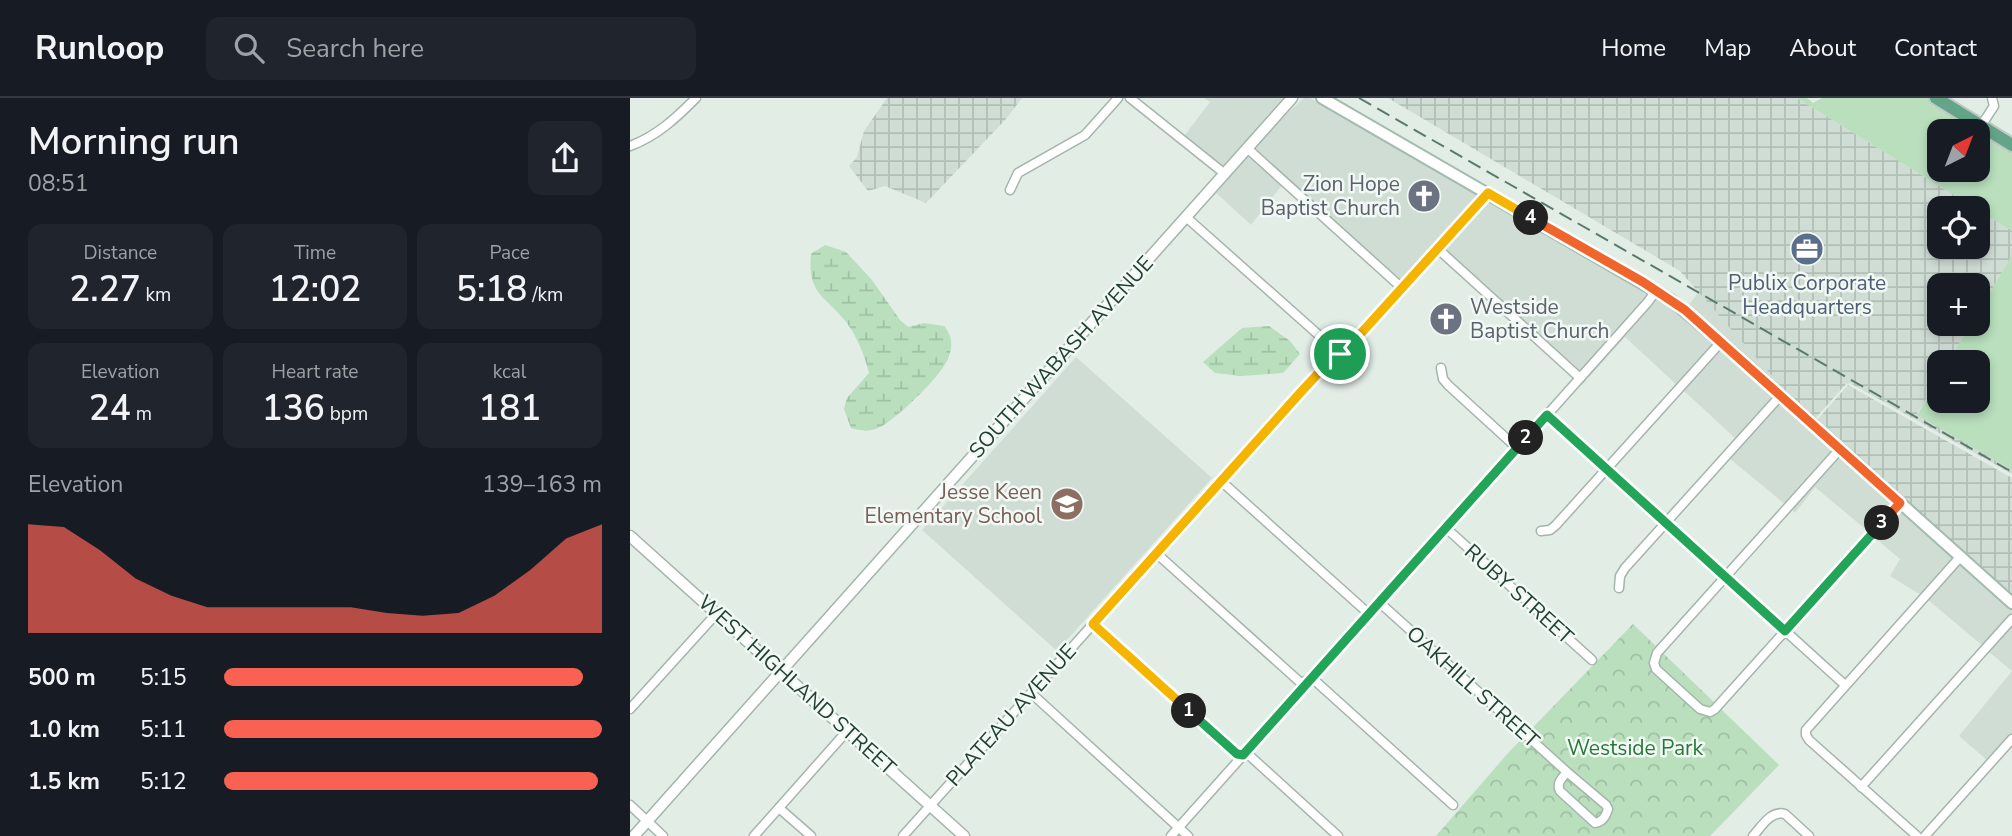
<!DOCTYPE html>
<html lang="en">
<head>
<meta charset="utf-8">
<style>
  :root { --surface:#171b24; --page:#20242c; --text:#f1f3f6; --muted:#9ea1a6; --line:#363941; --accent:#f96153 }
  body { margin:0; font-family:"Nunito Sans",sans-serif; background:var(--page); color:var(--text); height:100vh; display:flex; flex-direction:column; font-size:26px; white-space:nowrap }
  * { box-sizing:border-box; margin:0 }
  p { font-size:23px; color:var(--muted) }
  .icon { flex:none; width:38px; height:38px; fill:none; stroke:currentColor; stroke-width:2; stroke-linecap:round; stroke-linejoin:round }
  .map { position:relative; flex:1; overflow:hidden }
  .details { display:flex; flex-direction:column; background:var(--surface); width:630px }
  .details>* { flex:none }
  .needle { width:46px; rotate:42deg }
  .tools { position:absolute; left:1297px; top:21px; display:grid; gap:14px }
  .tools a { display:grid; place-items:center; width:63px; height:63px; border-radius:14px; background:var(--surface); box-shadow:0 4px 10px #0003; font-size:35px }
  .pin { position:absolute; display:grid; place-items:center; width:60px; height:60px; color:#fff; margin:-30px; border:4px solid #fff; border-radius:50%; box-shadow:0 2px 7px #0007 }
  .km { position:absolute; width:35px; height:35px; margin:-18px; border-radius:50%; background:#222; color:#fff; font-size:19px; line-height:35px; text-align:center }
  .round { display:grid; place-items:center; flex:none; width:74px; height:74px; border-radius:14px; background:var(--page) }
  .headline { display:flex; align-items:center; justify-content:space-between; height:119px; padding:0 28px }
  h1 { font-size:38px; font-weight:600; line-height:52px }
  .stats { display:grid; grid-template-columns:repeat(3,1fr); gap:10px; height:119px; padding:7px 28px }
  .stats div { display:grid; align-content:center; border-radius:14px; background:var(--page); text-align:center }
  .stats b { font-size:35px; font-weight:600 }
  .stats small { font-size:19px; font-weight:400 }
  .stats p { font-size:19px }
  .chart { height:196px; padding:14px 28px }
  .chart p { display:flex; justify-content:space-between }
  .chart svg { width:100%; height:126px; margin-top:7px; fill:var(--accent); opacity:.7 }
  ul { padding:0 28px; list-style:none; font-size:23px }
  li { display:grid; grid-template-columns:112px 84px 1fr; align-items:center; height:52px }
  li i { height:18px; border-radius:9px; background:var(--accent) }
  header { display:flex; align-items:center; gap:42px; box-sizing:border-box; height:98px; padding:0 35px; background:var(--surface); border-bottom:2px solid var(--line) }
  header strong { font-size:33px }
  nav { display:flex; gap:38px; margin-inline-start:auto; font-size:24px }
  .search { width:490px; height:63px; background:var(--page); display:flex; align-items:center; gap:18px; box-sizing:border-box; padding:0 24px; border-radius:14px; color:var(--muted); font-size:26px }
  main { display:flex; flex:1; min-height:0 }
  .map>svg:first-child { display:block }
  .built { fill:#d0ddd5 }
  .industrial { fill:url(#industrial-grid) }
  .grass { fill:#b9dfbd; fill-rule:evenodd }
  .forest { fill:url(#forest-crowns) }
  .wetland { fill:url(#wetland-marsh) }
  .lines { fill:none; stroke-linecap:round; stroke-linejoin:round }
  .minor-casing { stroke:#a4b5ac; stroke-width:11 }
  .tertiary-casing { stroke:#a4b5ac; stroke-width:13 }
  .secondary-casing { stroke:#a2bcaf; stroke-width:14 }
  .primary-casing { stroke:#c1c9c6; stroke-width:16 }
  .minor { stroke:#fff; stroke-width:8 }
  .tertiary { stroke:#fff; stroke-width:10 }
  .secondary { stroke:#fff; stroke-width:10 }
  .primary { stroke:#64a589; stroke-width:12 }
  .rail { stroke:#5b7a6d; stroke-width:2; stroke-dasharray:14 7; stroke-linecap:butt }
  .split-1-casing { stroke:#fff; stroke-width:14 }
  .split-2-casing { stroke:#fff; stroke-width:14 }
  .split-3-casing { stroke:#fff; stroke-width:14 }
  .split-4-casing { stroke:#fff; stroke-width:14 }
  .split-5-casing { stroke:#fff; stroke-width:14 }
  .split-1 { stroke:#f5b400; stroke-width:9 }
  .split-2 { stroke:#22a559; stroke-width:9 }
  .split-3 { stroke:#22a559; stroke-width:9 }
  .split-4 { stroke:#f0652b; stroke-width:9 }
  .split-5 { stroke:#f5b400; stroke-width:9 }
  .labels { text-anchor:middle; dominant-baseline:central; stroke-width:5; stroke-linejoin:round; paint-order:stroke }
  .worship-label { font-size:21px; fill:#5b616d; stroke:#f2f9f5; text-anchor:end }
  .service-label { font-size:21px; fill:#4e5e75; stroke:#f2f9f5 }
  .street-label { font-size:21px; fill:#213f32; stroke:#f2f9f5 }
  .education-label { font-size:21px; fill:#785e54; stroke:#f2f9f5; text-anchor:end }
  .park-label { font-size:21px; fill:#29783a; stroke:#f2f9f5 }
</style>
</head>
<body>
<header>
<strong>Runloop</strong>
<div class="search"><svg class="icon" aria-label="search" viewBox="0 0 24 24"><circle cx="10" cy="10" r="6"/><path d="M15 15l6 6"/></svg>Search here</div>
<nav><a>Home</a><a>Map</a><a>About</a><a>Contact</a></nav>
</header>
<main>
<section class="details">
<div class="headline"><div><h1>Morning run</h1><p>08:51</p></div><a class="round"><svg class="icon" aria-label="share" viewBox="0 0 24 24"><path d="M12 15V3M7 8l5-5 5 5M5 13v7h14v-7"/></svg></a></div>
<div class="stats">
<div><p>Distance</p><b>2.27<small> km</small></b></div>
<div><p>Time</p><b>12:02</b></div>
<div><p>Pace</p><b>5:18<small> /km</small></b></div>
</div>
<div class="stats">
<div><p>Elevation</p><b>24<small> m</small></b></div>
<div><p>Heart rate</p><b>136<small> bpm</small></b></div>
<div><p>kcal</p><b>181</b></div>
</div>
<div class="chart"><p><span>Elevation</span>139–163 m</p>
<svg viewBox="0 0 160 44" preserveAspectRatio="none"><path d="M0 44V6L10 7L20 15L30 25L40 31L50 35L60 35L70 35L80 35L90 35L100 37L110 38L120 37L130 31L140 22L150 11L160 6V44z"/></svg>
</div>
<ul>
<li><b>500 m</b>5:15<i style="width:95%"></i></li>
<li><b>1.0 km</b>5:11<i style="width:100%"></i></li>
<li><b>1.5 km</b>5:12<i style="width:99%"></i></li>
</ul>
</section>
<div class="map">
<svg width="1382" height="738" viewBox="0 0 1382 738">
  <defs>
    <pattern id="industrial-grid" width="8" height="8" patternUnits="userSpaceOnUse" patternTransform="scale(1.75)"><rect width="8" height="8" fill="#d0ddd5"/><path d="M0 4h8M4 0v8" fill="none" stroke="#b2bfb7"/></pattern>
    <pattern id="forest-crowns" width="20" height="18" patternUnits="userSpaceOnUse" patternTransform="scale(1.75)"><rect width="20" height="18" fill="#b9dfbd"/><path d="M2 6a3 3 0 1 1 6 0M12 15a3 3 0 1 1 6 0" fill="none" stroke="#9fc0a3"/></pattern>
    <pattern id="wetland-marsh" width="20" height="14" patternUnits="userSpaceOnUse" patternTransform="scale(1.75)"><rect width="20" height="14" fill="#b9dfbd"/><path d="M1 5h8M5 5V1M11 12h8M15 12V8" fill="none" stroke="#9fc0a3"/></pattern>
  </defs>
  <rect width="100%" height="100%" fill="#e2ede6"/>
  <g class="built">
    <polygon points="574,0 658,0 595,71 554,38 580,4"/>
    <polygon points="674,0 680,0 851,98 772,185 623,50 640,31"/>
    <polygon points="617,56 652,87 621,127 584,93"/>
    <polygon points="857,102 1020,195 950,274 813,150"/>
    <polygon points="1069,194 1171,311 1057,209"/>
    <polygon points="1026,198 1045,209 1086,244 1047,287 995,239 952,287 950,285"/>
    <polygon points="1091,249 1146,298 1106,341 1052,291"/>
    <polygon points="446,259 582,380 427,553 292,432"/>
    <polygon points="1151,302 1205,352 1156,407 1099,360"/>
    <polygon points="1210,356 1265,405 1239,434 1185,389 1165,415 1161,411"/>
    <polygon points="1270,410 1325,459 1291,497 1260,478 1270,461 1244,439"/>
    <polygon points="1331,464 1382,511 1382,516 1353,548 1297,501"/>
    <polygon points="1382,526 1382,573 1358,553"/>
    <polygon points="1382,573 1382,636 1358,663 1329,638"/>
  </g>
  <g class="industrial">
    <polygon points="257,0 392,0 376,21 296,105 255,88 238,93 219,68 227,59 234,33"/>
    <polygon points="758,0 1167,0 1345,110 1309,110 1309,149 1348,149 1348,111 1382,133 1382,157 1348,215 1348,187 1309,187 1309,226 1341,226 1318,264 1309,264 1309,280 1287,316 1382,372 1382,376 1220,285 1216,286 1184,322 1171,311 1050,173"/>
    <polygon points="1218,287 1382,380 1382,499 1187,322"/>
  </g>
  <g class="grass">
    <path d="M1167 0H1177L1183 5 1192 0H1297L1382 54V133ZM1309 33H1348V72H1309Z"/>
    <polygon points="1382,157 1382,372 1287,317 1309,280 1309,303 1348,303 1348,264 1318,264 1341,226 1348,226 1348,215"/>
  </g>
  <polygon class="forest" points="1003,526 1149,667 1080,738 806,738 879,654"/>
  <g class="wetland">
    <path d="M195 147 216 154 242 182 270 222 278 229 294 225 314 228C322 238 323 246 319 258 314 276 268 319 252 328 242 334 231 333 221 330L214 311 217 300 239 275C235 258 227 239 217 225 196 198 177 197 181 156Z"/>
    <polygon points="639,228 660,243 670,256 653,275 612,278 585,275 573,264 612,230"/>
  </g>
  <g class="lines">
    <defs>
      <g id="minor">
        <polyline points="500,0 595,76"/>
        <polyline points="1351,28 1364,8 1362,0"/>
        <path d="M0 48C27 38 46 20 66 0"/>
        <polyline points="617,50 772,190"/>
        <polyline points="380,92 388,75 455,37 488,0"/>
        <polyline points="556,119 710,256"/>
        <polyline points="808,151 950,280"/>
        <polyline points="811,270 813,281 818,287 887,350"/>
        <polyline points="917,317 1215,587"/>
        <polyline points="1210,351 1027,555 1024,565 1026,571 1070,611 1080,614 1085,611 1270,405"/>
        <polyline points="591,383 739,516"/>
        <polyline points="816,430 962,562"/>
        <polyline points="911,433 920,432 926,427 1091,244"/>
        <polyline points="526,455 671,585 682,580 823,707"/>
        <polyline points="989,490 990,478 995,470 1151,297"/>
        <path d="M749 504 937 674 976 707 978 711C976 718 972 724 965 725L930 693C926 685 932 680 937 674"/>
        <polyline points="463,526 607,656 620,658 708,738"/>
        <polyline points="401,595 558,738"/>
        <polyline points="0,611 87,515"/>
        <polyline points="1231,689 1382,521"/>
        <polyline points="0,707 33,738"/>
        <polyline points="149,710 181,738"/>
        <polyline points="124,738 218,632"/>
        <polyline points="273,738 670,295 686,277 724,243 858,95"/>
        <polyline points="541,738 1017,205 1026,193"/>
        <path d="M1123 738C1132 728 1141 712 1155 716L1179 738"/>
        <polyline points="1287,738 1179,642 1176,637 1176,632 1331,458"/>
        <polyline points="1295,738 1382,641"/>
      </g>
      <g id="tertiary">
        <polyline points="0,438 334,738"/>
        <polyline points="4,738 662,0"/>
      </g>
      <polyline id="secondary" points="692,0 1041,202 1091,244 1382,505"/>
      <polyline id="primary" points="1306,0 1382,47"/>
    </defs>
    <use href="#minor" class="minor-casing"/>
    <use href="#tertiary" class="tertiary-casing"/>
    <use href="#secondary" class="secondary-casing"/>
    <use href="#primary" class="primary-casing"/>
    <use href="#minor" class="minor"/>
    <use href="#tertiary" class="tertiary"/>
    <use href="#secondary" class="secondary"/>
    <use href="#primary" class="primary"/>
    <polyline class="rail" points="729,0 1382,374"/>
  </g>
  <g class="lines">
    <defs>
      <polyline id="split-1" points="559,613 463,526 670,295 695,268 710,256"/>
      <polyline id="split-2" points="559,613 607,656 613,657 896,340"/>
      <polyline id="split-3" points="896,340 917,317 1155,533 1252,425"/>
      <polyline id="split-4" points="901,120 1013,184 1055,212 1270,405 1252,425"/>
      <polyline id="split-5" points="710,256 724,243 858,95 901,120"/>
    </defs>
    <use href="#split-1" class="split-1-casing"/>
    <use href="#split-2" class="split-2-casing"/>
    <use href="#split-3" class="split-3-casing"/>
    <use href="#split-4" class="split-4-casing"/>
    <use href="#split-5" class="split-5-casing"/>
    <use href="#split-1" class="split-1"/>
    <use href="#split-2" class="split-2"/>
    <use href="#split-3" class="split-3"/>
    <use href="#split-4" class="split-4"/>
    <use href="#split-5" class="split-5"/>
  </g>
  <defs>
    <symbol id="church-disc" viewBox="-11 -11 22 22"><circle r="9.5" fill="#6b7280" stroke="#f2f9f5"/><path d="M-1.2-6h2.4v3.5h3.3v2.4h-3.3V6h-2.4V-.1h-3.3v-2.4h3.3Z" fill="#fff"/></symbol>
    <symbol id="office-disc" viewBox="-11 -11 22 22"><circle r="9.5" fill="#5c6f8a" stroke="#f2f9f5"/><path d="M-6-3h4V-5.5h4V-3h4V5H-6ZM-1-4.5V-3h2v-1.5ZM-6 0V1H6V0Z" fill="#fff"/></symbol>
    <symbol id="school-disc" viewBox="-11 -11 22 22"><circle r="9.5" fill="#8d6e63" stroke="#f2f9f5"/><path d="M0-5L7-2L0 1L-7-2ZM-4 1L0 2.5L4 1V4Q0 6-4 4Z" fill="#fff"/></symbol>
  </defs>
  <g fill-rule="evenodd">
    <use href="#church-disc" x="775" y="79" width="38" height="38"/>
    <use href="#office-disc" x="1158" y="132" width="38" height="38"/>
    <use href="#church-disc" x="797" y="202" width="38" height="38"/>
    <use href="#school-disc" x="418" y="387" width="38" height="38"/>
  </g>
  <g class="labels">
    <g class="worship-label">
      <text x="770" y="86">Zion Hope<tspan x="770" dy="24">Baptist Church</tspan></text>
      <text x="840" y="209" text-anchor="start">Westside<tspan x="840" dy="24">Baptist Church</tspan></text>
    </g>
    <g class="service-label">
      <text x="1177" y="185">Publix Corporate<tspan x="1177" dy="24">Headquarters</tspan></text>
    </g>
    <g class="street-label">
      <text transform="translate(431 259) rotate(-48)">SOUTH WABASH AVENUE</text>
      <text transform="translate(889 496) rotate(42)">RUBY STREET</text>
      <text transform="translate(167 587) rotate(42)">WEST HIGHLAND STREET</text>
      <text transform="translate(843 589) rotate(42)">OAKHILL STREET</text>
      <text transform="translate(381 617) rotate(-48)">PLATEAU AVENUE</text>
    </g>
    <g class="education-label">
      <text x="412" y="394">Jesse Keen<tspan x="412" dy="24">Elementary School</tspan></text>
    </g>
    <g class="park-label">
      <text x="1005" y="650">Westside Park</text>
    </g>
  </g>
</svg>
<div class="tools">
<a><svg class="needle" viewBox="-14 -14 28 28"><path d="M0-13l5 13h-10z" fill="#e53935"/><path d="M0 13l5-13h-10z" fill="#9ea1a6"/></svg></a>
<a><svg class="icon" aria-label="locate" viewBox="0 0 24 24"><circle cx="12" cy="12" r="6"/><path d="M12 2v4M12 18v4M2 12h4M18 12h4"/></svg></a>
<a>+</a>
<a>−</a>
</div>
<div class="pin" style="left:710px;top:256px;background:#1e9e55"><svg class="icon" aria-label="arrive" viewBox="0 0 24 24"><path d="M6 21V4h12l-3 4 3 4H6"/></svg></div>
<b class="km" style="left:559px;top:613px">1</b>
<b class="km" style="left:896px;top:340px">2</b>
<b class="km" style="left:1252px;top:425px">3</b>
<b class="km" style="left:901px;top:120px">4</b>
</div>
</main>
</body>
</html>
